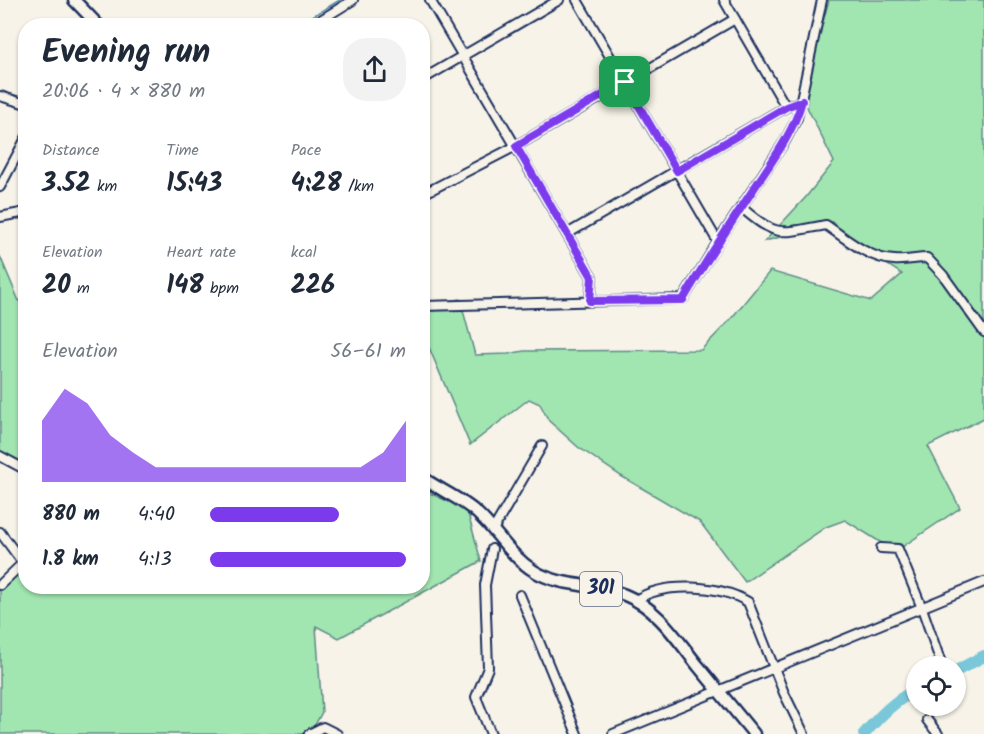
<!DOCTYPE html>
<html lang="en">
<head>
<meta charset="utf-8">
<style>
  :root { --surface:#fff; --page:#f2f2f3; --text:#1f2937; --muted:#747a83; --accent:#7c3aed }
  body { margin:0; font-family:Kalam,sans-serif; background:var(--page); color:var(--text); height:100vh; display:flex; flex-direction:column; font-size:22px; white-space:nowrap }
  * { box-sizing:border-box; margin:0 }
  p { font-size:20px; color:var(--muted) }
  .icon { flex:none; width:33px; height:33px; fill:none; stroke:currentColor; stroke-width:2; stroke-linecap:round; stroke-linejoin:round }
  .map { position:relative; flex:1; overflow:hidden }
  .panel { position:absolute; left:18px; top:18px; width:412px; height:576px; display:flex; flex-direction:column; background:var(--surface); border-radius:24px; box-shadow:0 2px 4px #0004 }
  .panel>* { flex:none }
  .controls { position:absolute; left:906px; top:656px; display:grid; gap:12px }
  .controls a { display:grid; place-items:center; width:60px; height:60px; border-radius:50%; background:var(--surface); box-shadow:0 2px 4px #0004; font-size:30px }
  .pin { position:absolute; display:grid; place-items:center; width:51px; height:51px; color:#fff; margin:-26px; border-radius:12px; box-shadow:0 3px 9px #0006 }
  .round { display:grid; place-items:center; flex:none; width:63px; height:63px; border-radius:24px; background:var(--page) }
  .headline { display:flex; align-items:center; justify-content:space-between; height:102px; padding:0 24px }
  h1 { font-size:33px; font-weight:700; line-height:45px }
  .metrics { display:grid; grid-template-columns:repeat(3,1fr); gap:9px; height:102px; padding:6px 24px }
  .metrics div { display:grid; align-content:center }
  .metrics b { font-size:26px; font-weight:700 }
  .metrics small { font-size:16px; font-weight:400 }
  .metrics p { font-size:16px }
  .chart { height:168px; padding:12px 24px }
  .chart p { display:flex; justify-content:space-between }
  .chart svg { width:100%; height:108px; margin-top:6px; fill:var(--accent); opacity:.7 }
  ul { padding:0 24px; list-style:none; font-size:20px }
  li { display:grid; grid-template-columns:96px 72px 1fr; align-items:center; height:45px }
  li i { height:15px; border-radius:8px; background:var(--accent) }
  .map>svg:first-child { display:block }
  .green { fill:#a1e5b0; stroke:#5e8a87; stroke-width:1.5 }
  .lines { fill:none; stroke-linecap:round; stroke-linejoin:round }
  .stream { stroke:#548aa8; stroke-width:2 }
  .river { stroke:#7ac7d9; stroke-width:12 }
  .minor-casing { stroke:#1b2f5e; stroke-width:12 }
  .highway-casing { stroke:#1b2f5e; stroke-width:15 }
  .minor { stroke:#f7f3e8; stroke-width:8 }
  .highway { stroke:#f7f3e8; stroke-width:10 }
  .route-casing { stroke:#fff; stroke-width:12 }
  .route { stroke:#7c3aed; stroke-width:8 }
  .labels { text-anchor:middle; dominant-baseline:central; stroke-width:6; stroke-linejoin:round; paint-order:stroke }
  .shield { fill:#f7f3e8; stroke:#5d6a87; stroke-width:1.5 }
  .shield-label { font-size:20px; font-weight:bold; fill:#1b2f5e }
</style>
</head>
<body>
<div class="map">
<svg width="984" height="734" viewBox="0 0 984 734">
  <rect width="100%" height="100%" fill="#f7f3e8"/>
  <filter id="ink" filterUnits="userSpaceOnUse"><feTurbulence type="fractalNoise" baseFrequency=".0167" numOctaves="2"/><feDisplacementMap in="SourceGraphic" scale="12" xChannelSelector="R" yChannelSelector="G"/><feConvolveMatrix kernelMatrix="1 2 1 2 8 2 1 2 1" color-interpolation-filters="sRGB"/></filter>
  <g filter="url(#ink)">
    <g class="green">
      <polygon points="829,0 984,0 984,418 928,446 960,508 899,549 888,547 845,520 826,527 745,582 700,522 621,476 578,447 549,421 540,404 529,399 470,445 423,333 423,305 460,299 475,355 508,354 524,351 701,350 730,320 770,271 871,301 902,274 826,225 765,241 806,197 834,162 802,97"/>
      <polygon points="0,256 19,301 25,297 25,463 0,451"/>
      <polygon points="423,490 467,510 481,561 339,638 316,626 322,712 310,734 0,734 0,585 25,566 26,586 423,586"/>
    </g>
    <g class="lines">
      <g class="stream">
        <polyline points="296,26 340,0"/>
        <polyline points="0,91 26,100"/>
      </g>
      <g class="river">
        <polyline points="956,671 984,656"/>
        <path d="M864 734C880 716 895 700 916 690"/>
      </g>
      <defs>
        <g id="minor">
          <polyline points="430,0 592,277 590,301"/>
          <polyline points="577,0 718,242"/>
          <polyline points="724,0 786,107"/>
          <polyline points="311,26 353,0"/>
          <polyline points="423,79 559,0"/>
          <polyline points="0,96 26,104"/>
          <polyline points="0,187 26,138"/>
          <polyline points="423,194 516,146 735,19"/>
          <path d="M741 207C777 239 781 233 826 225 845 238 869 259 894 260 905 261 916 258 927 258L943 275 984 332"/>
          <polyline points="0,217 26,212"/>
          <polyline points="567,234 786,107 802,101"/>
          <polyline points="423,306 683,299 718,242 785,141 797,118 822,0"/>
          <polyline points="0,456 26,470"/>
          <polyline points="493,530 542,446"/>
          <polyline points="0,532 23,563"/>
          <polyline points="881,548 898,549 922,608 941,663"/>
          <polyline points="0,585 25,561"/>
          <polyline points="520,595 577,734"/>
          <path d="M636 600C664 581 720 585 748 602L784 693 804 734"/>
          <polyline points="927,720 938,734"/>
          <polyline points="309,734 323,727 337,734"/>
          <polyline points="491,734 476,697 488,668 485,585 492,549"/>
          <polyline points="613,734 984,582"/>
        </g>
        <g id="highway">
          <polyline points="74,0 99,26"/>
          <path d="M423 478C440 490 462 499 477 513 497 531 510 556 534 571 562 588 596 583 625 595 658 608 678 641 699 667 718 690 736 712 754 734"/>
        </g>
      </defs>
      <use href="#minor" class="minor-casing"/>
      <use href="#highway" class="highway-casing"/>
      <use href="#minor" class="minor"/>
      <use href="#highway" class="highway"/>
    </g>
  </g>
  <g class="lines" filter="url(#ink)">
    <defs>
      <path id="route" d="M625 82 677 171 786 107 802 101C793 134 771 162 753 190 729 226 705 262 683 300L590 301 592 277 516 146Z"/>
    </defs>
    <use href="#route" class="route-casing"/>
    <use href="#route" class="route"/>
  </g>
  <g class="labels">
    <rect class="shield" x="580" y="572" width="42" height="34" rx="4.5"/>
    <g class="shield-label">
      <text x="601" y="589">301</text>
    </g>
  </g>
</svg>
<div class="controls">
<a><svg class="icon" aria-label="locate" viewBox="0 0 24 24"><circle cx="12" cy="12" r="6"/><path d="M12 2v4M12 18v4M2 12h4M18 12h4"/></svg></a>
</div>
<div class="pin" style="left:625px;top:82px;background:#1e9e55"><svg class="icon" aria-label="arrive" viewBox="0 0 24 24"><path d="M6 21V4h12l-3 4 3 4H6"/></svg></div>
<section class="panel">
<div class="headline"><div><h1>Evening run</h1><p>20:06 · 4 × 880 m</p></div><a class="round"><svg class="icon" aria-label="share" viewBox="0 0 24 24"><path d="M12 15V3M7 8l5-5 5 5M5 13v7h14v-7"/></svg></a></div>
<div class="metrics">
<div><p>Distance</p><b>3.52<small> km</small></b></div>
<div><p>Time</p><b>15:43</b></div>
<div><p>Pace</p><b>4:28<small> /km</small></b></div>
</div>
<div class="metrics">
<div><p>Elevation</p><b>20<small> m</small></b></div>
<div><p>Heart rate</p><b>148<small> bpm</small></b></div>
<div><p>kcal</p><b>226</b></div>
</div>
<div class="chart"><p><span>Elevation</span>56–61 m</p>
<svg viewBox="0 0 160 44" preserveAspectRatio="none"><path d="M0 44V19L10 6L20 12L30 25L40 32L50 38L60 38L70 38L80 38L90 38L100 38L110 38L120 38L130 38L140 38L150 32L160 19V44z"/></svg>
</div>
<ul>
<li><b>880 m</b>4:40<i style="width:66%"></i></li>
<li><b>1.8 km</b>4:13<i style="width:100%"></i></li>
</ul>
</section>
</div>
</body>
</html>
